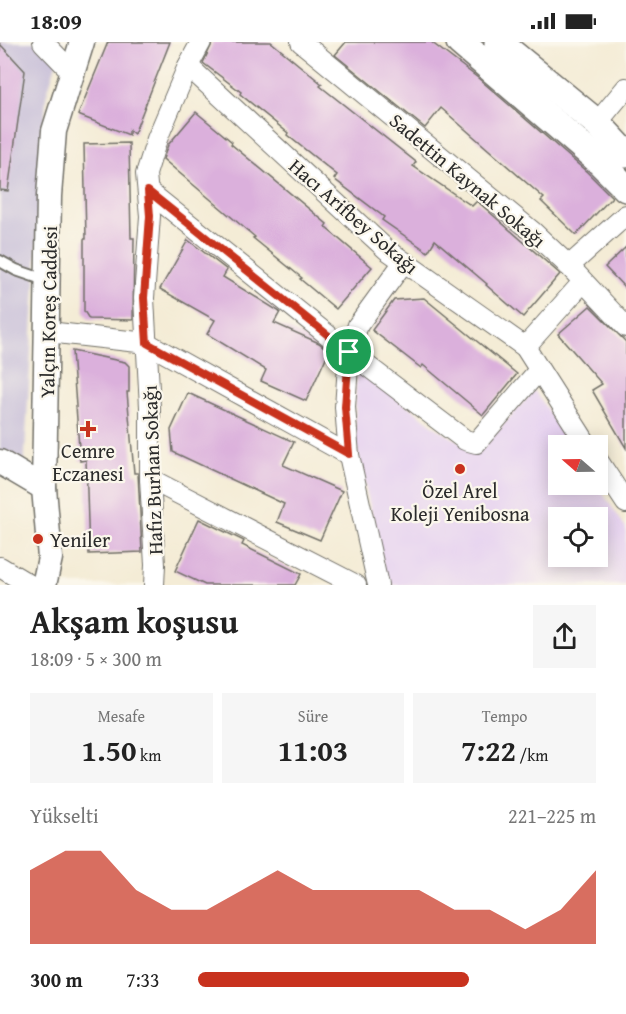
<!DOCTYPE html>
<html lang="tr">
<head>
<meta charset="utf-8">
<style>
  :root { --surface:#fff; --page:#f6f6f6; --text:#222; --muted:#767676; --accent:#c8321e }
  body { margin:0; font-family:"Gentium Book Plus",serif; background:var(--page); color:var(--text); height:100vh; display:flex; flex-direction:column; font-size:22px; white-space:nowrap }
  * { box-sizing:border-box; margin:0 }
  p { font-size:20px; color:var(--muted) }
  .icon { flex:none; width:33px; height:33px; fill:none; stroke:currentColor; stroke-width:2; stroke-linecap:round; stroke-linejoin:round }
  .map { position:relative; height:543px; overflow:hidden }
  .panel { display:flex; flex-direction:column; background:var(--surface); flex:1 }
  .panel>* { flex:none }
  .needle { width:39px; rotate:290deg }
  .controls { position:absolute; left:548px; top:393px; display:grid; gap:12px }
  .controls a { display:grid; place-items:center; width:60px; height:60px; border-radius:0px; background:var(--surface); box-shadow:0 3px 15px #0003; font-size:30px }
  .pin { position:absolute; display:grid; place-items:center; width:51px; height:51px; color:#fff; margin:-26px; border:3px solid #fff; border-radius:50%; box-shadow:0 2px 6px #0007 }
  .round { display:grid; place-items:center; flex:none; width:63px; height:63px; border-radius:0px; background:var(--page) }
  .head { display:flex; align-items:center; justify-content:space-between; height:102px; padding:0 30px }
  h1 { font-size:33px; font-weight:600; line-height:45px }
  .figures { display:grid; grid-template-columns:repeat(3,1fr); gap:9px; height:102px; padding:6px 30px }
  .figures div { display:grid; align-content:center; border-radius:0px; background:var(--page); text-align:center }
  .figures b { font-size:30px; font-weight:600 }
  .figures small { font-size:16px; font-weight:400 }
  .figures p { font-size:16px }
  .chart { height:168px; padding:12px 30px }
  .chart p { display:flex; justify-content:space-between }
  .chart svg { width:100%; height:108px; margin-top:6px; fill:var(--accent); opacity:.7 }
  ul { padding:0 30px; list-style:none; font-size:20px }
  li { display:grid; grid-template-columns:96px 72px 1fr; align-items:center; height:45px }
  li i { height:15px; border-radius:8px; background:var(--accent) }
  .status { display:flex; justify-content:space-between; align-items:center; height:42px; padding:0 30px; background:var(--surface); direction:ltr }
  .status svg { height:16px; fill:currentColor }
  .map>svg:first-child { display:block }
  .built { fill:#e6d2f0; fill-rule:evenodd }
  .industrial { fill:#c8bfd8 }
  .building { fill:#dbb0dc }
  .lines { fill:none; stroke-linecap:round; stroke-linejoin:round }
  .service-casing { stroke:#716f67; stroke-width:14 }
  .minor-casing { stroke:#716f67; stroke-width:22 }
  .tertiary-casing { stroke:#716f67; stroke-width:27 }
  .secondary-casing { stroke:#716f67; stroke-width:30 }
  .service { stroke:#fff; stroke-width:10 }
  .minor { stroke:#fff; stroke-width:20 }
  .tertiary { stroke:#fff; stroke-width:24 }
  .secondary { stroke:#fff; stroke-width:27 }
  .route-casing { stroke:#fff; stroke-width:12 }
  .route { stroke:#c8321e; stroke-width:8 }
  .poi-dot { fill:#c8321e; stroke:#fbf7ec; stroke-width:2 }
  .labels { text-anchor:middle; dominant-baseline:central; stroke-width:4.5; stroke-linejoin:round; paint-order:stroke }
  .street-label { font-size:20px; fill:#2b2b2b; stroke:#fbf7ec }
  .poi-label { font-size:20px; fill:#2b2b2b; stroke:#fbf7ec }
</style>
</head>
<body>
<div class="status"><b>18:09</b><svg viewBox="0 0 49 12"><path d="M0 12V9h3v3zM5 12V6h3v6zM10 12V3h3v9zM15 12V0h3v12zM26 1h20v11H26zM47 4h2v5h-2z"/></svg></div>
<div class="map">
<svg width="626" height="543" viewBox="0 0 626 543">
  <rect width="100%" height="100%" fill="#fbf7ec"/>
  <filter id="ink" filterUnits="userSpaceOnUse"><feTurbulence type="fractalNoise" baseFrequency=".0167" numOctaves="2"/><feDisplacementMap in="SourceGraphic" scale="12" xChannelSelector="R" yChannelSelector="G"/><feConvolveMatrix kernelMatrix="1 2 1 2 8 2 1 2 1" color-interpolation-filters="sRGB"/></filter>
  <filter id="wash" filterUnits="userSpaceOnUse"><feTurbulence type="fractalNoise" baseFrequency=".008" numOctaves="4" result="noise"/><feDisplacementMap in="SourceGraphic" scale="24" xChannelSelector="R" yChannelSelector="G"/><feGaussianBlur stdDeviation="1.35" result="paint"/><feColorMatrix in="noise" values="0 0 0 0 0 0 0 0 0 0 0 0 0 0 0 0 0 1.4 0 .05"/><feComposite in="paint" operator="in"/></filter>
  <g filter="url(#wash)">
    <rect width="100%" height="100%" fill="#f4ecd6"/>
    <path class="built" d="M356 324 438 387 478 411 534 348 571 403 558 404V442L597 443 626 486V543H388L355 399ZM558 476H597V514H558Z"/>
    <polygon class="industrial" points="0,0 63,0 46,54 23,444 0,431"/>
    <g id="blocks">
      <g class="building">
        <polygon points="108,0 170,0 134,92 129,88 129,93 78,73"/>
        <polygon points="213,0 271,0 322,42 320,44 416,120 413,124 472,164 477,159 560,232 523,275 486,243 487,242 435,198 428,210 382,178 384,175 334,137 337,133 287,93 288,91 240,52 241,50 203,21"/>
        <polygon points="346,0 431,0 478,36 587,130 612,155 576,193 541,159 544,156 441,66 425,86 335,13"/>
        <polygon points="0,2 25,29 8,149 0,148"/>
        <polygon points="196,70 232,100 231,102 327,182 325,185 372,225 336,267 300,237 302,236 253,196 255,195 163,117 168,103"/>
        <polygon points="129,101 131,196 134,196 133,278 89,277 84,269 84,197 86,197 84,102"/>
        <polygon points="188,198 227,228 223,235 280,270 274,281 319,301 329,309 306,359 261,339 266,328 207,292 215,278 160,247"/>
        <polygon points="626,205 626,247 605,225"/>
        <polygon points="424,256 517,332 483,373 423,323 421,326 372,288 394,258"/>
        <polygon points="590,264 626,300 626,406 592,348 602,342 558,292"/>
        <polygon points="72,309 125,320 129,324 129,350 127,350 134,431 138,431 142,510 89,512 86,418 80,419"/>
        <polygon points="188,351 294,400 283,423 342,449 320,498 277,480 284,462 173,410 171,388"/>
        <polygon points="199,477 244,499 242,503 301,532 295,543 205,543 175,529"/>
      </g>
    </g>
  </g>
  <g filter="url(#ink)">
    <use href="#blocks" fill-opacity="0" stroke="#716f67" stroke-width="1.5"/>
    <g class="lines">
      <defs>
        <polyline id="service" points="0,219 16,228 48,239"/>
        <g id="minor">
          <polyline points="43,0 72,30"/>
          <polyline points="301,0 533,190 569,224 626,285"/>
          <polyline points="188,24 386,207 525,305 588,404"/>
          <polyline points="597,81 626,46"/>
          <polyline points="148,149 349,310 465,398 476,401 539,328"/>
          <polyline points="569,224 626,173"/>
          <polyline points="48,290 147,301 349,413"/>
          <polyline points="525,305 583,240"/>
          <polyline points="597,417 626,461"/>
          <polyline points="150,437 356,543"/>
          <polyline points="0,525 30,543"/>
          <polyline points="154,543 155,523 150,437 150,365 144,256 150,174 146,132 157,97 188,24 201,0"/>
          <polyline points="378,543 349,413 345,365 349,310 358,283 403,221"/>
        </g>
        <g id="tertiary">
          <polyline points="0,420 44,446"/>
          <polyline points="44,543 50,516 44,446 49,154 54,89 82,0"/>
        </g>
        <g id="secondary">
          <polyline points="460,0 598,118 626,146"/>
          <polyline points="498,0 597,81 626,112"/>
        </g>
      </defs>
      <use href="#service" class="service-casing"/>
      <use href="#minor" class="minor-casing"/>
      <use href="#tertiary" class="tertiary-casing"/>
      <use href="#secondary" class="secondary-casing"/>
      <use href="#service" class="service"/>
      <use href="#minor" class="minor"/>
      <use href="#tertiary" class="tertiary"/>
      <use href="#secondary" class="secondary"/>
    </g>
  </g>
  <g class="lines" filter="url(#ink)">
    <defs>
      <polygon id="route" points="148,149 349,310 345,365 349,412 147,301 144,256 150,174"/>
    </defs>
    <use href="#route" class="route-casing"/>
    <use href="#route" class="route"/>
  </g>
  <g class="poi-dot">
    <path d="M85 378h6v6h6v6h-6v6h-6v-6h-6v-6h6z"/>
    <circle cx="460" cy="427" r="6"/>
    <circle cx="38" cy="497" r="6"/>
  </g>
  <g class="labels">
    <g class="street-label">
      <text transform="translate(468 138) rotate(40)">Sadettin Kaynak Sokağı</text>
      <text transform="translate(354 174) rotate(41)">Hacı Arifbey Sokağı</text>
      <text transform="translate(48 270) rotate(-89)">Yalçın Koreş Caddesi</text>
      <text transform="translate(152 428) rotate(-92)">Hafız Burhan Sokağı</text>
    </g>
    <g class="poi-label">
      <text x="88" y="408">Cemre<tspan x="88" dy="23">Eczanesi</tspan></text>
      <text x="460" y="448">Özel Arel<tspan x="460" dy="23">Koleji Yenibosna</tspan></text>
      <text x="50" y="497" text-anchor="start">Yeniler</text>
    </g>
  </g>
</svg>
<div class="controls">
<a><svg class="needle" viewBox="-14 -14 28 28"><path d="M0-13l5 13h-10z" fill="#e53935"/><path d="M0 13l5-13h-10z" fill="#767676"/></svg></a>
<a><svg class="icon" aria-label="locate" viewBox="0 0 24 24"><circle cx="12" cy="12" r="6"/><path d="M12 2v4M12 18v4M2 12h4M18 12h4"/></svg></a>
</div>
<div class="pin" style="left:349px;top:310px;background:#1e9e55"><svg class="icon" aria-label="arrive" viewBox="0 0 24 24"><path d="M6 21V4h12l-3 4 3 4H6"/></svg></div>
</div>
<section class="panel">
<div class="head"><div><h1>Akşam koşusu</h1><p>18:09 · 5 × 300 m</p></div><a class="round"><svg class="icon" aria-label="share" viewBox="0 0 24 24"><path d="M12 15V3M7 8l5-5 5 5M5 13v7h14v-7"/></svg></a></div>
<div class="figures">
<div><p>Mesafe</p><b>1.50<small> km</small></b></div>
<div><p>Süre</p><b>11:03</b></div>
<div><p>Tempo</p><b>7:22<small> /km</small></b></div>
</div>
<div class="chart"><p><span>Yükselti</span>221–225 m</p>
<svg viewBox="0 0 160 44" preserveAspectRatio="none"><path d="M0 44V14L10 6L20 6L30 22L40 30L50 30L60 22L70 14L80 22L90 22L100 22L110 22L120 30L130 30L140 38L150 30L160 14V44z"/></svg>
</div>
<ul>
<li><b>300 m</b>7:33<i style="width:68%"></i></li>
</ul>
</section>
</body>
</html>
